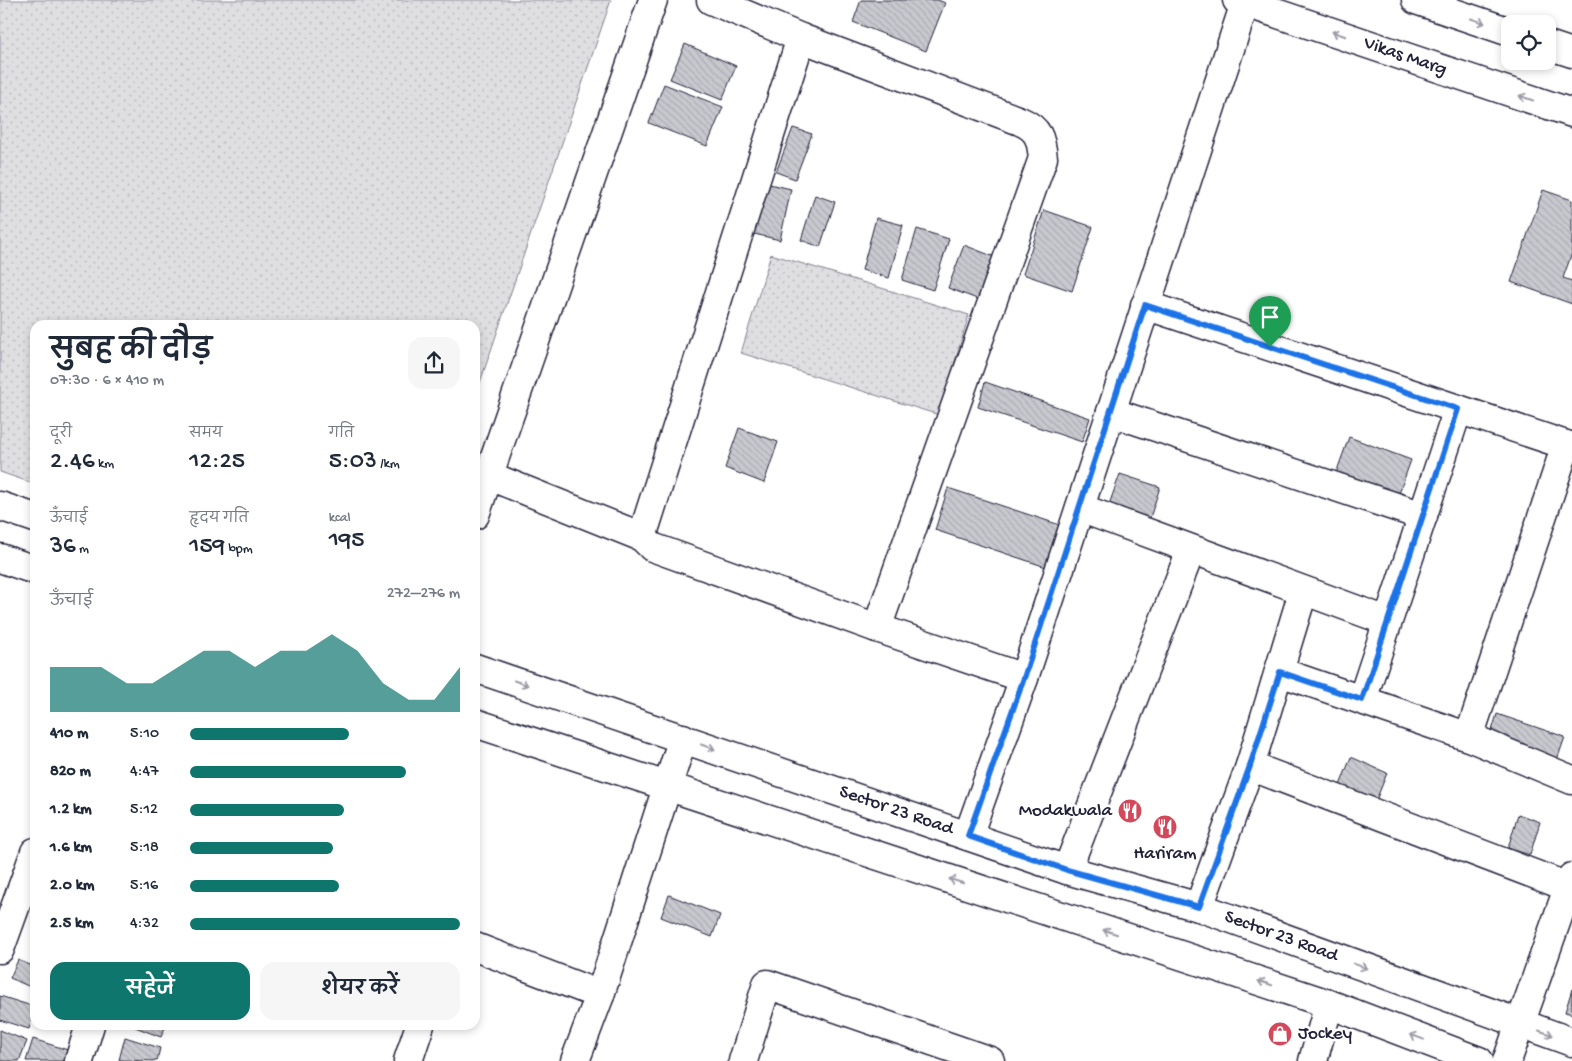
<!DOCTYPE html>
<html lang="hi">
<head>
<meta charset="utf-8">
<style>
  :root { --surface:#fff; --page:#f6f6f7; --text:#1f2937; --muted:#747a83; --accent:#0f766e }
  body { margin:0; font-family:"Gochi Hand","Playpen Sans Deva",sans-serif; background:var(--page); color:var(--text); height:100vh; display:flex; flex-direction:column; font-size:19px; white-space:nowrap }
  * { box-sizing:border-box; margin:0 }
  p { font-size:16px; color:var(--muted) }
  .icon { flex:none; width:28px; height:28px; fill:none; stroke:currentColor; stroke-width:2; stroke-linecap:round; stroke-linejoin:round }
  .map { position:relative; flex:1; overflow:hidden }
  .sheet { position:absolute; left:30px; top:320px; width:450px; height:710px; display:flex; flex-direction:column; background:var(--surface); border-radius:15px; box-shadow:0 2px 8px #0003 }
  .sheet>* { flex:none }
  .buttons { position:absolute; left:1501px; top:15px; display:grid; gap:10px }
  .buttons a { display:grid; place-items:center; width:55px; height:55px; border-radius:10px; background:var(--surface); box-shadow:0 2px 8px #0003; font-size:25px }
  .pin { position:absolute; display:grid; place-items:center; width:42px; height:42px; color:#fff; margin:-51px -21px; border-radius:50% 50% 50% 0; rotate:-45deg; box-shadow:0 0 5px #0007 }
  .pin .icon { rotate:45deg }
  .round { display:grid; place-items:center; flex:none; width:52px; height:52px; border-radius:15px; background:var(--page) }
  .headline { display:flex; align-items:center; justify-content:space-between; height:85px; padding:0 20px }
  h1 { font-size:28px; font-weight:600; line-height:38px }
  .stats { display:grid; grid-template-columns:repeat(3,1fr); gap:8px; height:85px; padding:5px 20px }
  .stats div { display:grid; align-content:center }
  .stats b { font-size:25px; font-weight:600 }
  .stats small { font-size:14px; font-weight:400 }
  .stats p { font-size:14px }
  .chart { height:140px; padding:10px 20px }
  .chart p { display:flex; justify-content:space-between }
  .chart svg { width:100%; height:90px; margin-top:5px; fill:var(--accent); opacity:.7 }
  .cta { display:flex; gap:10px; margin-top:auto; padding:10px 20px }
  .cta a { flex:1; height:58px; border-radius:15px; background:var(--accent); color:#fff; font-size:20px; font-weight:600; line-height:58px; text-align:center }
  .cta a+a { background:var(--page); color:var(--text) }
  ul { padding:0 20px; list-style:none; font-size:16px }
  li { display:grid; grid-template-columns:80px 60px 1fr; align-items:center; height:38px }
  li i { height:12px; border-radius:6px; background:var(--accent) }
  .map>svg:first-child { display:block }
  .park { fill:url(#park-dots); stroke:#80808e }
  .building { fill:url(#building-back-hatch); stroke:#22223b }
  .lines { fill:none; stroke-linecap:round; stroke-linejoin:round }
  .minor-casing { stroke:#22223b; stroke-width:31 }
  .minor { stroke:#fff; stroke-width:28 }
  .oneway { stroke:#9c9ca7 }
  .route-casing { stroke:#fff; stroke-width:10 }
  .route { stroke:#1a73e8; stroke-width:6 }
  .labels { text-anchor:middle; dominant-baseline:central; stroke-width:5; stroke-linejoin:round; paint-order:stroke }
  .street-label { font-size:19px; fill:#22223b; stroke:#fff }
  .poi-label { font-size:19px; fill:#22223b; stroke:#fff; text-anchor:end }
</style>
</head>
<body>
<div class="map">
<svg width="1572" height="1061" viewBox="0 0 1572 1061">
  <defs>
    <pattern id="park-dots" width="8" height="8" patternUnits="userSpaceOnUse" patternTransform="scale(1.25)"><rect width="8" height="8" fill="#dfdfe2"/><path d="M2 2h.1M6 6h.1" fill="none" stroke="#bfbfc3" stroke-width="1.8" stroke-linecap="round"/></pattern>
    <pattern id="building-back-hatch" width="6" height="6" patternUnits="userSpaceOnUse" patternTransform="scale(1.25)"><rect width="6" height="6" fill="#c8c8cf"/><path d="M-1 5l2 2M0 0l6 6M5-1l2 2" fill="none" stroke="#acacb3"/></pattern>
  </defs>
  <rect width="100%" height="100%" fill="#fff"/>
  <filter id="ink" filterUnits="userSpaceOnUse"><feTurbulence type="fractalNoise" baseFrequency=".02" numOctaves="2"/><feDisplacementMap in="SourceGraphic" scale="10" xChannelSelector="R" yChannelSelector="G"/><feConvolveMatrix kernelMatrix="1 2 1 2 8 2 1 2 1" color-interpolation-filters="sRGB"/></filter>
  <g filter="url(#ink)">
    <g class="park">
      <polygon points="0,0 611,0 475,397 475,325 35,325 35,484 0,472"/>
      <polygon points="771,254 969,315 939,415 741,353"/>
    </g>
    <g class="building">
      <polygon points="861,0 938,0 945,3 926,51 853,22"/>
      <polygon points="685,44 736,66 722,100 670,79"/>
      <polygon points="664,84 723,107 707,146 649,123"/>
      <polygon points="793,128 812,134 795,179 776,172"/>
      <polygon points="761,182 791,189 780,240 750,233"/>
      <polygon points="1543,190 1572,200 1572,253 1563,278 1572,281 1572,304 1511,282"/>
      <polygon points="815,195 835,202 820,247 801,240"/>
      <polygon points="1044,210 1093,227 1072,291 1023,274"/>
      <polygon points="876,218 903,225 889,278 862,270"/>
      <polygon points="917,229 949,239 933,290 902,280"/>
      <polygon points="964,245 1000,259 985,302 948,288"/>
      <polygon points="985,382 1090,418 1082,442 978,407"/>
      <polygon points="739,428 778,442 764,483 725,468"/>
      <polygon points="1349,437 1411,460 1396,502 1334,479"/>
      <polygon points="1120,474 1160,487 1148,524 1107,510"/>
      <polygon points="948,488 1060,525 1046,567 935,530"/>
      <polygon points="1497,714 1565,737 1557,760 1490,737"/>
      <polygon points="1351,757 1387,773 1375,803 1339,788"/>
      <polygon points="1518,814 1540,822 1530,855 1508,848"/>
      <polygon points="669,895 720,915 712,937 661,917"/>
      <polygon points="18,960 35,967 35,989 10,978"/>
      <polygon points="1572,989 1572,1014 1565,1012"/>
      <polygon points="0,996 35,1007 29,1029 0,1020"/>
      <polygon points="130,1025 166,1025 161,1037"/>
      <polygon points="0,1030 27,1041 19,1061 0,1061"/>
      <polygon points="125,1037 160,1048 157,1061 119,1060"/>
      <polygon points="33,1039 71,1051 68,1061 26,1061"/>
    </g>
    <g class="lines">
      <defs>
        <g id="minor">
          <path d="M711 0 801 38 1020 121C1039 129 1041 139 1043 158L877 628"/>
          <polyline points="1237,0 1572,113"/>
          <polyline points="1416,0 1510,32"/>
          <polyline points="1548,45 1572,53"/>
          <polyline points="1145,305 1572,447"/>
          <polyline points="1111,412 1423,516"/>
          <polyline points="487,475 642,537 652,547 877,628 1024,678"/>
          <polyline points="0,506 35,518"/>
          <polyline points="1080,508 1387,621"/>
          <polyline points="475,515 653,0"/>
          <polyline points="642,537 801,38"/>
          <polyline points="0,558 35,570"/>
          <polyline points="475,668 1067,870 1199,907 1572,1042"/>
          <polyline points="1280,672 1469,737 1572,780"/>
          <polyline points="1362,700 1458,409"/>
          <polyline points="475,723 1329,1004 1479,1061"/>
          <polyline points="1469,737 1566,445"/>
          <polyline points="1250,766 1568,887"/>
          <polyline points="968,836 1024,678 1245,3"/>
          <polyline points="1067,870 1191,550"/>
          <polyline points="1199,907 1250,766 1303,592"/>
          <polyline points="475,947 600,995"/>
          <polyline points="0,949 35,852"/>
          <polyline points="79,1061 90,1025"/>
          <polyline points="408,1061 420,1025"/>
          <polyline points="575,1061 600,995 683,738"/>
          <polyline points="743,1061 767,984 990,1061"/>
          <polyline points="1313,1061 1329,1004"/>
          <polyline points="1507,1061 1572,877"/>
        </g>
      </defs>
      <use href="#minor" class="minor-casing"/>
      <use href="#minor" class="minor"/>
    </g>
    <defs><path id="oneway-shaft" d="M-6 0H5M1.5-3L5.5 0L1.5 3" fill="none" stroke-width="1.6" stroke-linecap="round" stroke-linejoin="round" transform="scale(1.25)"/></defs>
    <g class="oneway">
      <use href="#oneway-shaft" transform="translate(1478 21) rotate(19)"/>
      <use href="#oneway-shaft" transform="translate(1339 34) rotate(-161)"/>
      <use href="#oneway-shaft" transform="translate(1526 98) rotate(-161)"/>
      <use href="#oneway-shaft" transform="translate(521 683) rotate(19)"/>
      <use href="#oneway-shaft" transform="translate(708 747) rotate(19)"/>
      <use href="#oneway-shaft" transform="translate(956 881) rotate(-162)"/>
      <use href="#oneway-shaft" transform="translate(1110 932) rotate(-162)"/>
      <use href="#oneway-shaft" transform="translate(1360 966) rotate(20)"/>
      <use href="#oneway-shaft" transform="translate(1265 983) rotate(-162)"/>
      <use href="#oneway-shaft" transform="translate(1546 1033) rotate(19)"/>
      <use href="#oneway-shaft" transform="translate(1417 1037) rotate(-159)"/>
    </g>
  </g>
  <g class="lines" filter="url(#ink)">
    <defs>
      <polygon id="route" points="1145,305 1458,409 1362,700 1280,672 1250,766 1199,907 1067,870 968,836 1024,678"/>
    </defs>
    <use href="#route" class="route-casing"/>
    <use href="#route" class="route"/>
  </g>
  <defs>
    <symbol id="restaurant-disc" viewBox="-11 -11 22 22"><circle r="9.5" fill="#d1495b" stroke="#fff"/><path d="M-5-6h1v4h1v-4h1v4h1v-4h1v5L-1.5 .5V6h-2V.5L-5-1ZM5-6V6H3V1.5H1.5Q1.5-4 5-6Z" fill="#fff"/></symbol>
    <symbol id="shop-disc" viewBox="-11 -11 22 22"><circle r="9.5" fill="#d1495b" stroke="#fff"/><path d="M-5-2.5h2.3a2.7 3.5 0 0 1 5.4 0H5L5.5 6h-11ZM-1.5-2.5h3a1.5 2.3 0 0 0-3 0Z" fill="#fff"/></symbol>
  </defs>
  <g fill-rule="evenodd">
    <use href="#restaurant-disc" x="1116" y="797" width="28" height="28"/>
    <use href="#restaurant-disc" x="1151" y="813" width="28" height="28"/>
    <use href="#shop-disc" x="1266" y="1020" width="28" height="28"/>
  </g>
  <g class="labels">
    <g class="street-label">
      <text transform="translate(1405 57) rotate(19)">Vikas Marg</text>
      <text transform="translate(896 811) rotate(19)">Sector 23 Road</text>
      <text transform="translate(1281 937) rotate(20)">Sector 23 Road</text>
    </g>
    <g class="poi-label">
      <text x="1112" y="811">Modakwala</text>
      <text x="1165" y="854" text-anchor="middle">Hariram</text>
      <text x="1298" y="1034" text-anchor="start">Jockey</text>
    </g>
  </g>
</svg>
<div class="buttons">
<a><svg class="icon" aria-label="locate" viewBox="0 0 24 24"><circle cx="12" cy="12" r="6"/><path d="M12 2v4M12 18v4M2 12h4M18 12h4"/></svg></a>
</div>
<div class="pin" style="left:1270px;top:347px;background:#1e9e55"><svg class="icon" aria-label="arrive" viewBox="0 0 24 24"><path d="M6 21V4h12l-3 4 3 4H6"/></svg></div>
<section class="sheet">
<div class="headline"><div><h1>सुबह की दौड़</h1><p>07:30 · 6 × 410 m</p></div><a class="round"><svg class="icon" aria-label="share" viewBox="0 0 24 24"><path d="M12 15V3M7 8l5-5 5 5M5 13v7h14v-7"/></svg></a></div>
<div class="stats">
<div><p>दूरी</p><b>2.46<small> km</small></b></div>
<div><p>समय</p><b>12:25</b></div>
<div><p>गति</p><b>5:03<small> /km</small></b></div>
</div>
<div class="stats">
<div><p>ऊँचाई</p><b>36<small> m</small></b></div>
<div><p>हृदय गति</p><b>159<small> bpm</small></b></div>
<div><p>kcal</p><b>195</b></div>
</div>
<div class="chart"><p><span>ऊँचाई</span>272–276 m</p>
<svg viewBox="0 0 160 44" preserveAspectRatio="none"><path d="M0 44V22L10 22L20 22L30 30L40 30L50 22L60 14L70 14L80 22L90 14L100 14L110 6L120 14L130 30L140 38L150 38L160 22V44z"/></svg>
</div>
<ul>
<li><b>410 m</b>5:10<i style="width:59%"></i></li>
<li><b>820 m</b>4:47<i style="width:80%"></i></li>
<li><b>1.2 km</b>5:12<i style="width:57%"></i></li>
<li><b>1.6 km</b>5:18<i style="width:53%"></i></li>
<li><b>2.0 km</b>5:16<i style="width:55%"></i></li>
<li><b>2.5 km</b>4:32<i style="width:100%"></i></li>
</ul>
<div class="cta"><a>सहेजें</a><a>शेयर करें</a></div>
</section>
</div>
</body>
</html>
